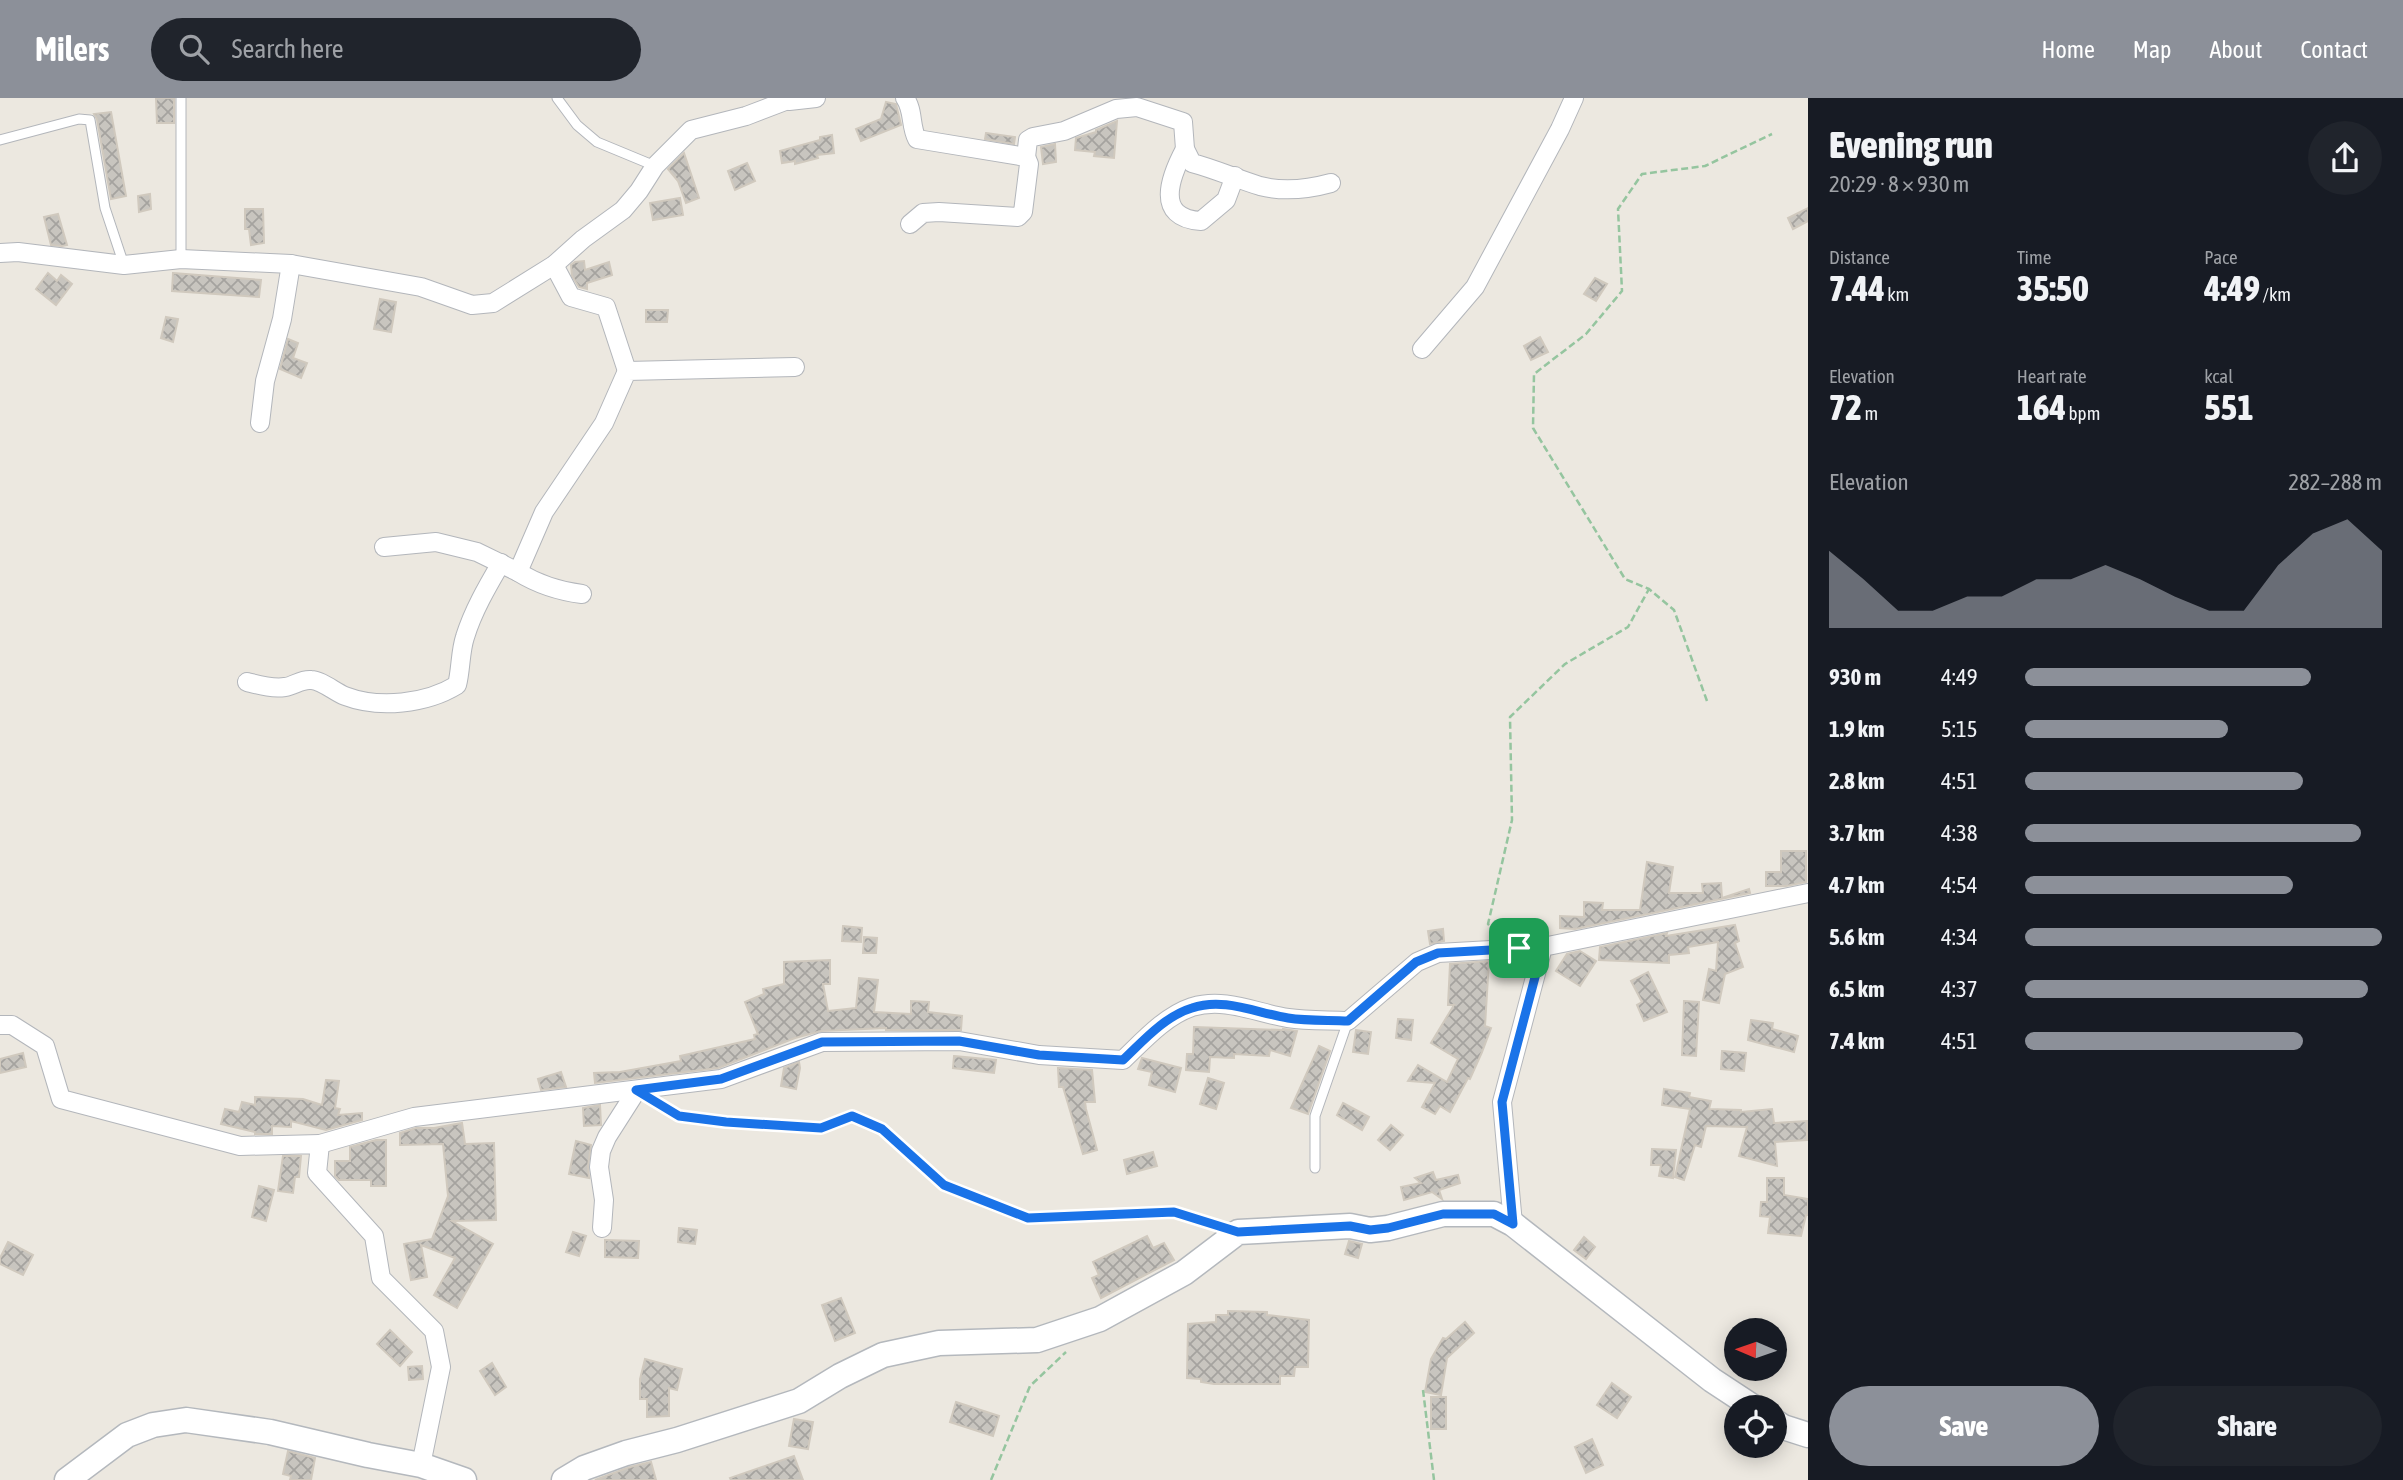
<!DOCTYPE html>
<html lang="en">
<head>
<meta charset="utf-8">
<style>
  :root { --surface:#171b24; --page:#20242c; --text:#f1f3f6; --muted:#9ea1a6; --accent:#8c9099 }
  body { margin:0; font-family:"Asap Condensed",sans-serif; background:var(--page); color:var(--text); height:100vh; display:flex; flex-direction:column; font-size:26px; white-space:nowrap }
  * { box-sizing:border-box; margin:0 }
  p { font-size:23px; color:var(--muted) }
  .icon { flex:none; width:38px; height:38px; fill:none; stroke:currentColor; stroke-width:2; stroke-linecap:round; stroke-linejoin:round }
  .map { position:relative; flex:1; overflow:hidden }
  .panel { display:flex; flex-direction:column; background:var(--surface); width:595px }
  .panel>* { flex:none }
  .needle { width:46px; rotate:272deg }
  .tools { position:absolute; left:1724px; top:1220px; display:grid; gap:14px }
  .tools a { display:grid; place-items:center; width:63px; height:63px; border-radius:50%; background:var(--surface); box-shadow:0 4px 18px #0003; font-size:35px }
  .pin { position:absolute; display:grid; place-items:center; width:60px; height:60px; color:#fff; margin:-30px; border-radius:14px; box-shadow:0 4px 10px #0006 }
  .round { display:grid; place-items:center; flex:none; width:74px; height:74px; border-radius:37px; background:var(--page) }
  .head { display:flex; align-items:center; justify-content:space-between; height:119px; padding:0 21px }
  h1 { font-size:38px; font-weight:800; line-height:52px }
  .figures { display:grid; grid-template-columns:repeat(3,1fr); gap:10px; height:119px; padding:7px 21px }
  .figures div { display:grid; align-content:center }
  .figures b { font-size:35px; font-weight:800 }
  .figures small { font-size:19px; font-weight:400 }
  .figures p { font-size:19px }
  .chart { height:196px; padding:14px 21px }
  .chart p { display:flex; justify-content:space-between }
  .chart svg { width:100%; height:126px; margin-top:7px; fill:var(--accent); opacity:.7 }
  .primary-button { display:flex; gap:14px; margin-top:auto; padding:14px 21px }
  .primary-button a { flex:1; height:80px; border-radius:42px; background:var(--accent); color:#fff; font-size:28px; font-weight:800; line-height:80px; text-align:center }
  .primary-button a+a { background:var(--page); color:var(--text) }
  ul { padding:0 21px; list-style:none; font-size:23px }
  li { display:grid; grid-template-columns:112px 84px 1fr; align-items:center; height:52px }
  li i { height:18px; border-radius:9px; background:var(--accent) }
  header { display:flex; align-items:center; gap:42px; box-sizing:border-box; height:98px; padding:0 35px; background:var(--accent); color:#fff }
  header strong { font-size:33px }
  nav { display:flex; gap:38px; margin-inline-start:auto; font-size:24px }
  .search { width:490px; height:63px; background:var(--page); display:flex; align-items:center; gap:18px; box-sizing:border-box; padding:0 24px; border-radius:38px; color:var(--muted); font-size:26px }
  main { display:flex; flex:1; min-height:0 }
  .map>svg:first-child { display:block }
  .building { fill:url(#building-cross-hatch); stroke:#d0c9be; stroke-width:2 }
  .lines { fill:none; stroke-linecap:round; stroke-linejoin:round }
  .lane-casing { stroke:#b3b6bb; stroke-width:11 }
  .street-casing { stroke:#b3b6bb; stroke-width:20 }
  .secondary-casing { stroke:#b4b8bd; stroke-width:27 }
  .path { stroke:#95c59f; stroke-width:2.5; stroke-dasharray:7 3.5; stroke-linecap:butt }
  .lane { stroke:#fff; stroke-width:9 }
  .street { stroke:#fff; stroke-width:18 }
  .secondary { stroke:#fff; stroke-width:24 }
  .route-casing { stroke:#fff; stroke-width:14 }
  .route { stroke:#1a73e8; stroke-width:9 }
</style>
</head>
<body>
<header>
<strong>Milers</strong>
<div class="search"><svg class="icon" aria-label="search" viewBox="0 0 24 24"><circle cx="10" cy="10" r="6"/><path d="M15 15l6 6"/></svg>Search here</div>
<nav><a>Home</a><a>Map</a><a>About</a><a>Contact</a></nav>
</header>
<main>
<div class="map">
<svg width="1808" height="1382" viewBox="0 0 1808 1382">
  <defs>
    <pattern id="building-cross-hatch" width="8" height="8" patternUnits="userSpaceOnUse" patternTransform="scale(1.75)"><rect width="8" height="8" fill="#c8c5bf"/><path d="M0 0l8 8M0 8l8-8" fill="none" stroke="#a5a39f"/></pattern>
  </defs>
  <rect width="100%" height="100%" fill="#ece8e0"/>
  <g class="building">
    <polygon points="156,0 174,0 174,25 157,25"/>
    <polygon points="886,4 896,6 901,27 861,43 856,31 881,21"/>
    <polygon points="111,14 126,98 111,101 97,21 94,16"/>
    <polygon points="1117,23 1114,60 1094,58 1095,54 1075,52 1076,40 1096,34 1096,32"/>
    <polygon points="986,35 1015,39 1014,46 985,41"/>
    <polygon points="832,37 834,55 817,57 818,60 795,66 795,63 782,65 780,53 820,42 820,39"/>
    <polygon points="1055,46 1056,64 1043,66 1041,49"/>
    <polygon points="684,55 699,100 686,105 678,83 668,71"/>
    <polygon points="747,65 755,83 735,92 728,73"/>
    <polygon points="150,96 151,111 139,114 138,98"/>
    <polygon points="680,100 683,117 653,122 650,105"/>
    <polygon points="1808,110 1808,123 1793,131 1788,120"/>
    <polygon points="245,111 263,111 264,145 251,147 249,131 245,131"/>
    <polygon points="58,116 67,147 62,148 51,147 44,119"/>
    <polygon points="584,163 585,172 609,164 612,177 587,185 587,191 579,189 572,178 571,167 575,164"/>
    <polygon points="48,175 57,183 61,177 72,186 56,207 36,191"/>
    <polygon points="173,175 261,182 259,199 172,193"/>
    <polygon points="1595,180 1607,186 1596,203 1584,196"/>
    <polygon points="380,201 396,204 391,234 374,231"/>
    <polygon points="646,212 668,212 667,224 646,224"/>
    <polygon points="166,219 178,221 173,244 161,240"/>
    <polygon points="1540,239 1548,254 1531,262 1524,248"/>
    <polygon points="288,241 298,245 293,260 307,265 301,280 280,271"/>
    <polygon points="1781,753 1806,753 1806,784 1786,788 1766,788 1766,774 1781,774"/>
    <polygon points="1647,764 1673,769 1669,795 1703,795 1702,786 1721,785 1722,800 1749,791 1750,795 1575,831 1560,830 1560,818 1584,819 1584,804 1603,805 1602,812 1640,812"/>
    <polygon points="1735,827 1739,843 1735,845 1743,869 1725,876 1719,905 1703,902 1709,871 1716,873 1718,844 1688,849 1689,855 1669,857 1669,865 1599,862 1600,849 1667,835 1666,838"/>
    <polygon points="843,828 862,830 861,844 842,843"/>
    <polygon points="1443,831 1444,843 1430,846 1428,833"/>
    <polygon points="864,839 877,840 876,855 863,855"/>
    <polygon points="1580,853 1596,863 1580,888 1556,873 1567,856"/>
    <polygon points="830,862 830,886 823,886 828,913 856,910 859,880 878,882 874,914 911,916 911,903 929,904 928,914 962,918 961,932 886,932 886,930 821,933 795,940 718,970 595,985 594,975 620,974 681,963 680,958 755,941 754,937 758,936 745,904 764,896 763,891 784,886 784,864"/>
    <polygon points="1489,863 1485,928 1491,930 1482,954 1470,981 1468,980 1450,1014 1440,1008 1435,1016 1422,1009 1435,985 1408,983 1418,967 1447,984 1458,961 1431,945 1454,907 1448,907 1450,866"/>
    <polygon points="1648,874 1667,914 1644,923 1637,907 1642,904 1631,883"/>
    <polygon points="1684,903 1699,904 1696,958 1682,957"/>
    <polygon points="1398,921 1413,922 1411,942 1396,940"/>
    <polygon points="1751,922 1773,925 1772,931 1798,938 1794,954 1748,942"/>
    <polygon points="1194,929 1283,932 1283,931 1297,933 1290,958 1270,952 1269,958 1234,956 1234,960 1210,959 1209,974 1186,972 1187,956 1193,956"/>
    <polygon points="1356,932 1371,934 1368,956 1353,954"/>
    <polygon points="1319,948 1330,953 1308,1016 1291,1010"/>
    <polygon points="1722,953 1746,955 1744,973 1721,971"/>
    <polygon points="23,955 26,969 0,975 0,961"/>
    <polygon points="954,958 996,962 994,975 953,970"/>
    <polygon points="1142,960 1181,970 1175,994 1149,987 1152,974 1138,971"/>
    <polygon points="799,964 800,970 796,991 781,988 784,970"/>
    <polygon points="1058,970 1092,972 1095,1004 1085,1004 1086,1011 1097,1052 1083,1056 1063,989 1059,989"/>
    <polygon points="561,974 566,989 541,992 538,981"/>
    <polygon points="1208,980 1224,985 1216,1011 1200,1006"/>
    <polygon points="326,982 339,983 335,1010 340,1011 338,1017 362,1015 362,1022 326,1032 291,1023 291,1029 272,1028 272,1036 255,1036 255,1034 221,1026 225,1011 239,1014 242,1004 255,1007 255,999 303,1001 322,1007"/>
    <polygon points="1664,991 1690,995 1689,999 1711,1003 1709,1011 1741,1012 1741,1014 1772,1011 1774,1025 1807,1023 1807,1042 1775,1044 1777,1068 1739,1058 1747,1029 1706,1028 1701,1049 1695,1047 1684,1082 1675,1079 1690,1011 1662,1007"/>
    <polygon points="1343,1005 1369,1019 1362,1032 1337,1017"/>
    <polygon points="600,1007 601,1027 584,1028 583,1010"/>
    <polygon points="462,1025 465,1046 494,1045 496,1122 452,1123 493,1146 457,1210 434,1197 455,1160 421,1147 427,1179 411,1182 404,1146 432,1141 448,1098 443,1046 400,1047 400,1035 416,1030 434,1030"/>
    <polygon points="1391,1027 1403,1037 1390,1052 1378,1042"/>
    <polygon points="376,1042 386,1042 386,1088 371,1088 371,1082 339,1082 335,1078 335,1063 350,1063 350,1049"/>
    <polygon points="576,1043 591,1047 588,1068 589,1080 569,1076"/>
    <polygon points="1652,1051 1676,1052 1673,1080 1659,1078 1661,1067 1651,1067"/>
    <polygon points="1153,1054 1157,1068 1127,1076 1124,1062"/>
    <polygon points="283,1058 301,1058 299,1079 295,1079 293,1095 278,1093"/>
    <polygon points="1433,1074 1436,1082 1458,1077 1460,1085 1439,1092 1442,1101 1432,1094 1404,1102 1401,1089 1421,1085 1415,1080"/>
    <polygon points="1767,1080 1784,1080 1784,1097 1808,1101 1808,1117 1806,1117 1801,1138 1768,1135 1770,1119 1760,1118 1761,1104 1767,1104"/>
    <polygon points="259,1088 274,1092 266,1123 252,1119"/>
    <polygon points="679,1130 697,1132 695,1146 678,1144"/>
    <polygon points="573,1134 586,1138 579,1158 566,1154"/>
    <polygon points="1147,1138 1153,1150 1164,1145 1174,1162 1101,1200 1092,1180 1099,1177 1093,1164"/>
    <polygon points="1584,1139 1595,1149 1586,1161 1574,1152"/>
    <polygon points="605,1142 639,1143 638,1160 605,1159"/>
    <polygon points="1349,1143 1362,1146 1358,1160 1345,1156"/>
    <polygon points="8,1144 33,1157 23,1177 0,1166 0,1160"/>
    <polygon points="841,1200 855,1235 835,1243 822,1207"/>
    <polygon points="1228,1213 1267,1214 1267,1217 1309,1222 1308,1269 1295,1269 1294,1278 1280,1278 1280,1286 1214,1286 1201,1284 1201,1281 1187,1280 1188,1226 1216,1224 1216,1217 1228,1217"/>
    <polygon points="1465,1224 1474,1235 1447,1260 1441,1297 1425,1294 1431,1261 1443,1240 1446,1241"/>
    <polygon points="390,1232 412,1254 400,1268 377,1246"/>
    <polygon points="645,1261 682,1271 677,1292 669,1290 669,1318 647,1319 647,1301 640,1301 640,1281"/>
    <polygon points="492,1265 506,1289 495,1297 480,1273"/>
    <polygon points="422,1268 423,1281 409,1282 408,1269"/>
    <polygon points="1612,1285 1631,1299 1617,1320 1597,1307"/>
    <rect x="1431" y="1299" width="15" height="32"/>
    <polygon points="956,1304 999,1318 993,1338 950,1324"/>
    <polygon points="794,1321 813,1324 808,1351 789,1348"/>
    <polygon points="1592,1341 1603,1367 1586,1375 1575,1349"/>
    <polygon points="288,1353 315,1360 311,1382 290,1382 291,1378 283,1376"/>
    <polygon points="794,1358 803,1382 731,1382 730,1380"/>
    <polygon points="651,1364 656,1382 595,1382 630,1369"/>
  </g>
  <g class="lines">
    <defs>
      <g id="lane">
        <polyline points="181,0 181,161"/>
        <polyline points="557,0 577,27 597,44 655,68"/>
        <polyline points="0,42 79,21 90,22 105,110 124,167"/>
        <polyline points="639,993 679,1018 726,1024 821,1030 852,1019 882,1031 944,1087 1028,1120 1174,1114 1233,1133"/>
        <polyline points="1315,1070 1315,1018 1348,923"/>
      </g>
      <g id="street">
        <path d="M905 0C914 13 910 28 917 41L1026 59 1029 66 1023 114 1018 119 939 114 923 115 910 126"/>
        <polyline points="789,3 816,0"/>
        <path d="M1185 51C1170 79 1154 120 1201 123L1226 102 1235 78"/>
        <path d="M1026 59 1028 42 1033 39 1064 33 1116 11 1137 9 1183 24 1185 51 1192 65C1215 71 1237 81 1260 88 1283 94 1309 91 1331 85"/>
        <polyline points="0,155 18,154 124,167 181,161 291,166 421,189 472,207 493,205 554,167 583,141 623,112 639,93 655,68 691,32 746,18 793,0"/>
        <polyline points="554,167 571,199 606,209 627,273"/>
        <polyline points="1422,251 1475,189 1560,31 1574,0"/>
        <polyline points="260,325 265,283 282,221 291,166"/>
        <polyline points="384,449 436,444 477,454 518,474 544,414 604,325 627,273 795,269"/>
        <path d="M518 474C539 487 558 493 582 496"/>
        <path d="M247 584C259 587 272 591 285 589 294 588 301 581 311 582 321 582 335 594 345 598 379 611 426 606 457 587 461 572 460 554 465 539 473 513 487 489 501 465"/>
        <polyline points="0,927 12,927 45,948 61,1001 240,1048 320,1046 317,1075 374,1138 381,1180 434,1233 441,1269 421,1367"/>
        <path d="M320 1046 414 1019 721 981 822 944 959 943 1039 957 1123 962C1143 943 1165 918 1192 909 1225 899 1256 915 1288 920 1307 923 1328 922 1348 923L1417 864 1438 855 1543 849"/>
        <polyline points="1513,1126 1502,1004 1543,849 1808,795"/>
        <polyline points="602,1130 604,1102 599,1069 601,1053 607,1039 637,992"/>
      </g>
      <g id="secondary">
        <polyline points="1774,1323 1783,1329 1808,1337"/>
        <polyline points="67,1382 127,1337 153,1327 186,1322 270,1334 368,1357 421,1367 464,1382"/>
        <polyline points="564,1382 584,1370 626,1355 677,1342 799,1303 840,1278 883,1257 939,1245 1037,1242 1100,1221 1184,1175 1238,1134 1350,1128 1370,1132 1388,1130 1443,1116 1494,1116 1513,1126 1712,1282 1753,1309"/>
      </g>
    </defs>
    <use href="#lane" class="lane-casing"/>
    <use href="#street" class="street-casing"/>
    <use href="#secondary" class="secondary-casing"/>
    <g class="path">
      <polyline points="1707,603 1674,512 1649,491 1625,481 1533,330 1534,276 1586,236 1622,193 1618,111 1642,76 1705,68 1772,36"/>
      <polyline points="1496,835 1488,826 1512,722 1510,619 1565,566 1628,529 1649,491"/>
      <polyline points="1423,1292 1434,1382"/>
      <polyline points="991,1382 1030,1288 1066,1254"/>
    </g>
    <use href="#lane" class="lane"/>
    <use href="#street" class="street"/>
    <use href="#secondary" class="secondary"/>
  </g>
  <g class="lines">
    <defs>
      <path id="route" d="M1543 849 1502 1004 1513 1126 1494 1116H1443L1388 1130 1370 1132 1350 1128 1238 1134 1174 1114 1028 1120 944 1087 882 1031 852 1018 821 1030 726 1024 679 1018 636 992 721 981 822 944 959 943 1039 957 1123 962C1143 943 1165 918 1192 910 1224 899 1256 915 1288 920 1307 923 1328 922 1348 923L1416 864 1438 855Z"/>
    </defs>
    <use href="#route" class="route-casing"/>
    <use href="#route" class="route"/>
  </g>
</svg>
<div class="tools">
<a><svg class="needle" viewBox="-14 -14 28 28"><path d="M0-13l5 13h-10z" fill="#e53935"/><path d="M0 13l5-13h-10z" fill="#9ea1a6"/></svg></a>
<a><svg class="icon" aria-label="locate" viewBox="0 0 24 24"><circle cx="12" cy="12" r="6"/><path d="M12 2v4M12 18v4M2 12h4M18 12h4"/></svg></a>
</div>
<div class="pin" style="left:1519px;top:850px;background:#1e9e55"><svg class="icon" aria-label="arrive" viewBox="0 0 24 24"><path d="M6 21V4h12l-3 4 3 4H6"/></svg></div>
</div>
<section class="panel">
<div class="head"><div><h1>Evening run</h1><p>20:29 · 8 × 930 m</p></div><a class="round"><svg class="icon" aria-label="share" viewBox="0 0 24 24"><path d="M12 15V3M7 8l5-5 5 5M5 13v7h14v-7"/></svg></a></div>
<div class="figures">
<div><p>Distance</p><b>7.44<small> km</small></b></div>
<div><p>Time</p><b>35:50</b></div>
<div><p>Pace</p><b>4:49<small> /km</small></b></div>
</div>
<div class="figures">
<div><p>Elevation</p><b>72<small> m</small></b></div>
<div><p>Heart rate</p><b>164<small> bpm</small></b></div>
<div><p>kcal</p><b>551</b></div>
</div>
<div class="chart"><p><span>Elevation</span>282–288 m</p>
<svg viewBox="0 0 160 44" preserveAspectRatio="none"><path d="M0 44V17L10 27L20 38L30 38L40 33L50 33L60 27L70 27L80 22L90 27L100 33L110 38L120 38L130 22L140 11L150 6L160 17V44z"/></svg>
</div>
<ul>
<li><b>930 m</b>4:49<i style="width:80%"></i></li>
<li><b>1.9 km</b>5:15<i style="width:57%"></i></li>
<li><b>2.8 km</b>4:51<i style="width:78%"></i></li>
<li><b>3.7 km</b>4:38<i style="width:94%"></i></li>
<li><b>4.7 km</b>4:54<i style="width:75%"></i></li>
<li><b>5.6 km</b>4:34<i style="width:100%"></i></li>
<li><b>6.5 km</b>4:37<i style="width:96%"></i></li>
<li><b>7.4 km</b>4:51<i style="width:78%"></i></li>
</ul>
<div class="primary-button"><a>Save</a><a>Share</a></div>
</section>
</main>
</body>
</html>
